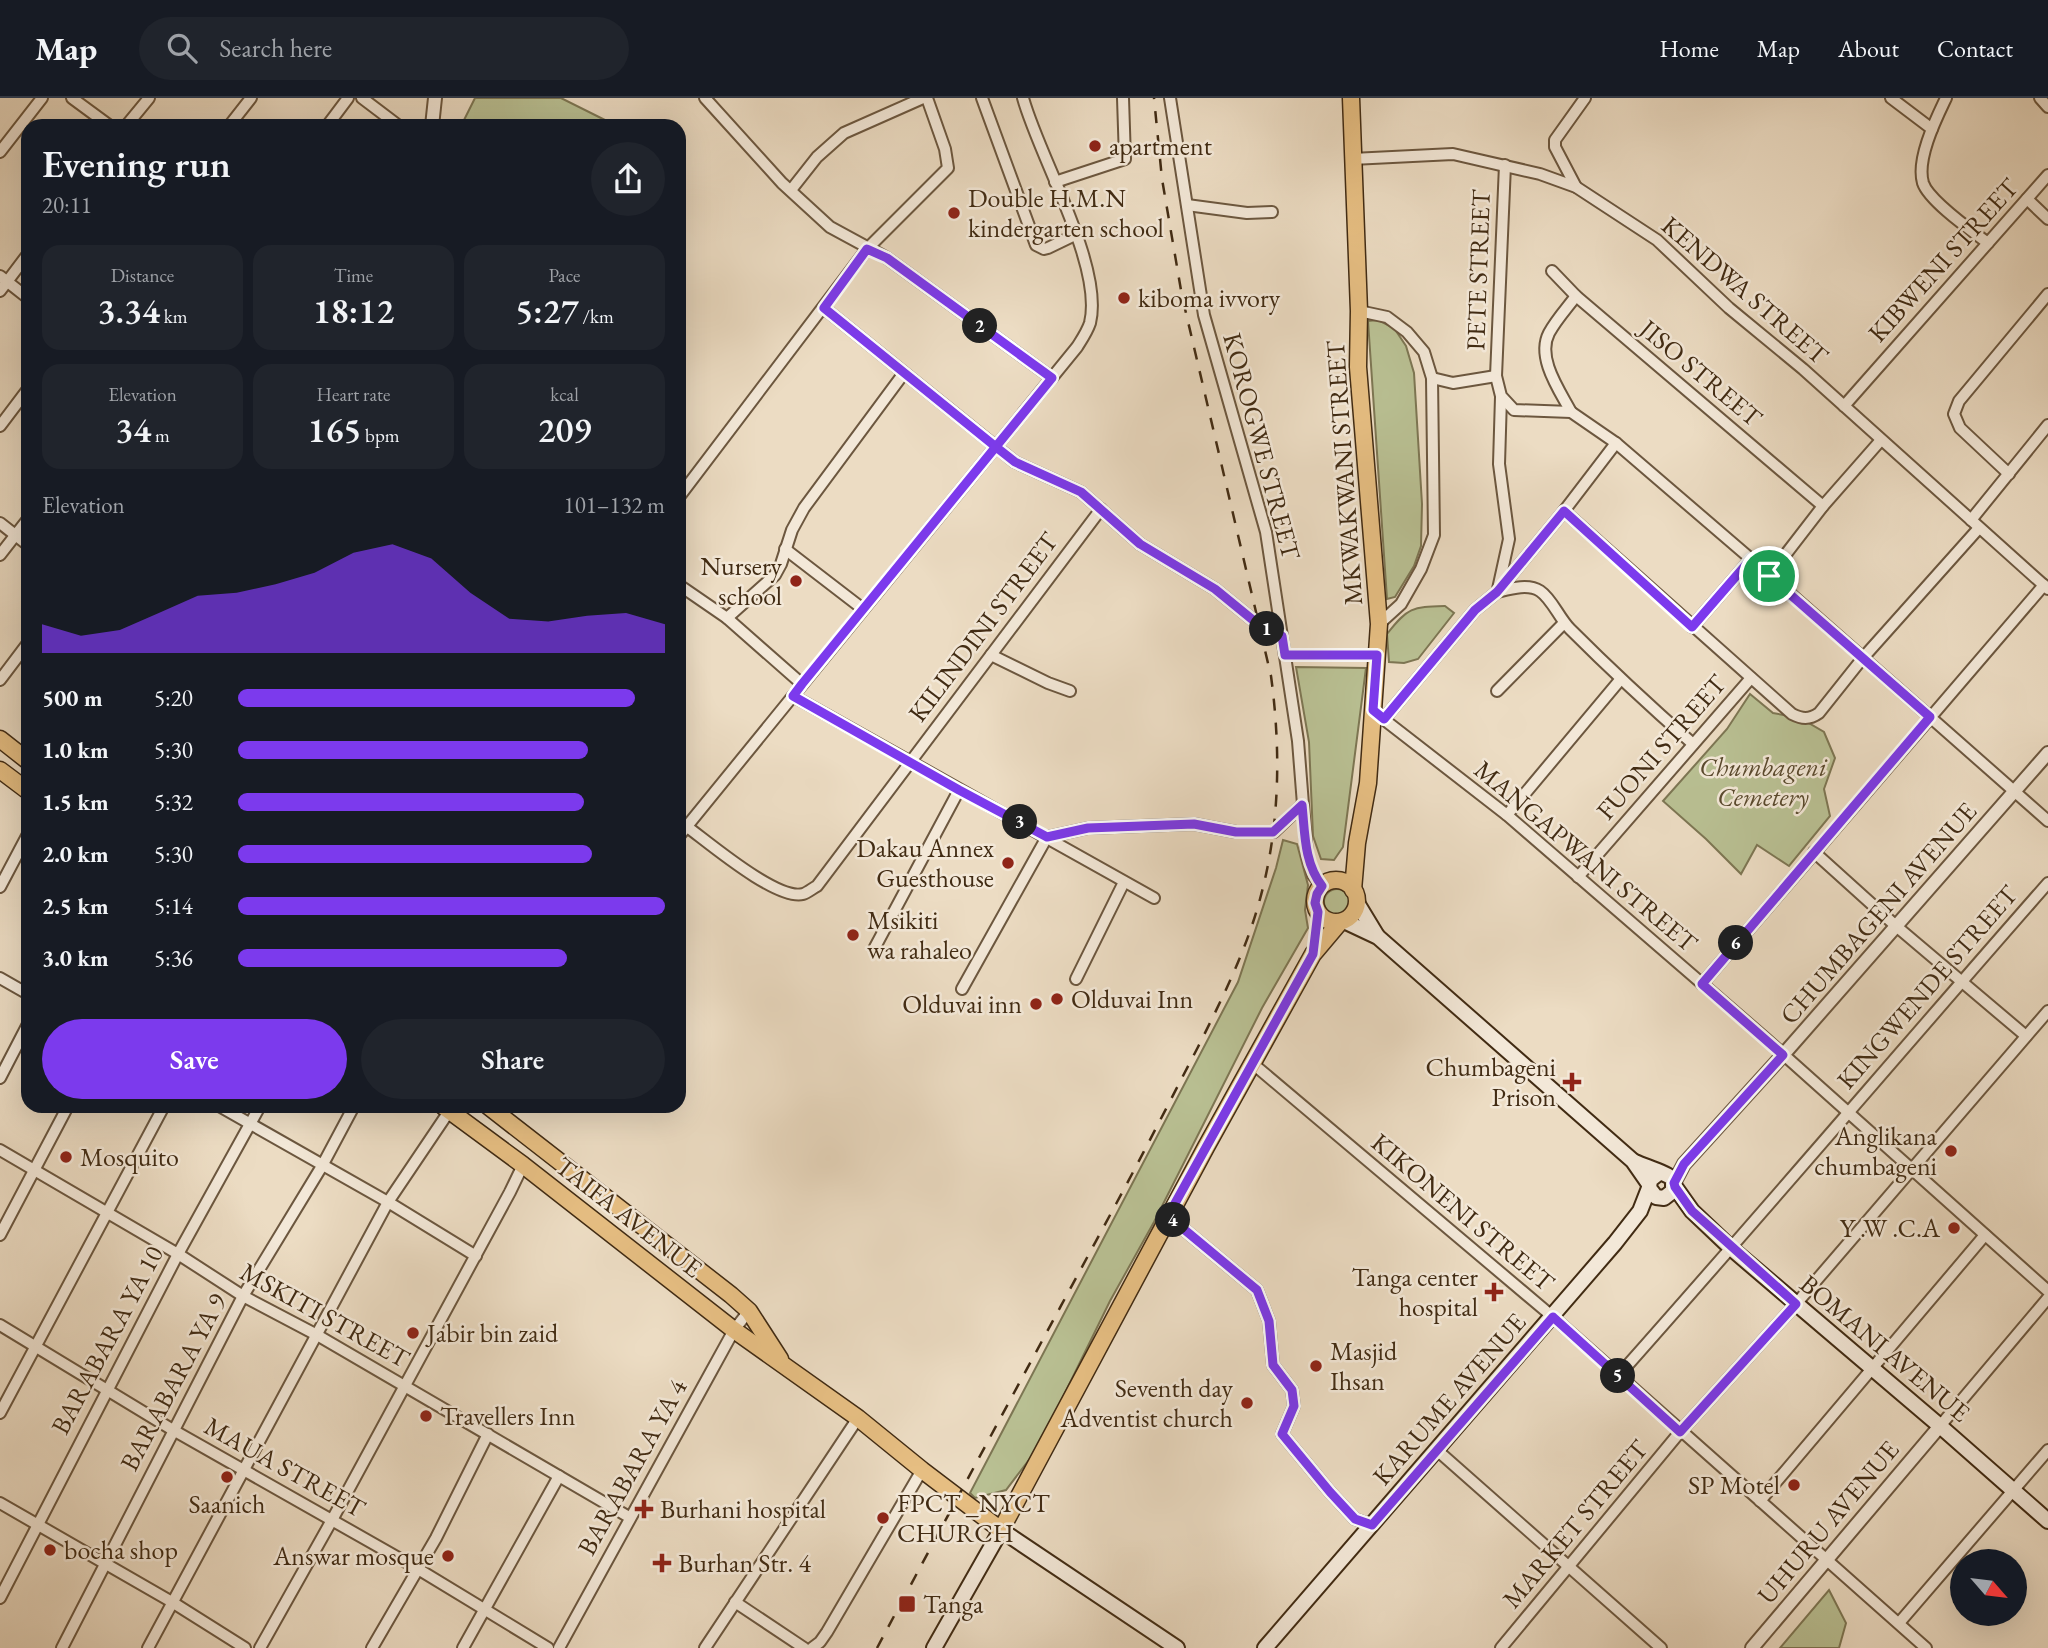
<!DOCTYPE html>
<html lang="en">
<head>
<meta charset="utf-8">
<style>
  :root { --surface:#171b24; --page:#20242c; --text:#f1f3f6; --muted:#9ea1a6; --line:#363941; --accent:#7c3aed }
  body { margin:0; font-family:"EB Garamond",serif; background:var(--page); color:var(--text); height:100vh; display:flex; flex-direction:column; font-size:26px; white-space:nowrap }
  * { box-sizing:border-box; margin:0 }
  p { font-size:23px; color:var(--muted) }
  .icon { flex:none; width:38px; height:38px; fill:none; stroke:currentColor; stroke-width:2; stroke-linecap:round; stroke-linejoin:round }
  .map { position:relative; flex:1; overflow:hidden }
  .side { position:absolute; left:21px; top:21px; width:665px; height:994px; display:flex; flex-direction:column; background:var(--surface); border-radius:21px; box-shadow:0 7px 28px #0002 }
  .side>* { flex:none }
  .needle { width:46px; rotate:118deg }
  .controls { position:absolute; left:1950px; top:1451px; display:grid; gap:14px }
  .controls a { display:grid; place-items:center; width:77px; height:77px; border-radius:50%; background:var(--surface); box-shadow:0 7px 28px #0002; font-size:35px }
  .pin { position:absolute; display:grid; place-items:center; width:60px; height:60px; color:#fff; margin:-30px; border:4px solid #fff; border-radius:50%; box-shadow:0 2px 7px #0007 }
  .km { position:absolute; width:35px; height:35px; margin:-18px; border-radius:50%; background:#222; color:#fff; font-size:19px; line-height:35px; text-align:center }
  .round { display:grid; place-items:center; flex:none; width:74px; height:74px; border-radius:37px; background:var(--page) }
  .head { display:flex; align-items:center; justify-content:space-between; height:119px; padding:0 21px }
  h1 { font-size:38px; font-weight:600; line-height:52px }
  .figures { display:grid; grid-template-columns:repeat(3,1fr); gap:10px; height:119px; padding:7px 21px }
  .figures div { display:grid; align-content:center; border-radius:18px; background:var(--page); text-align:center }
  .figures b { font-size:35px; font-weight:600 }
  .figures small { font-size:19px; font-weight:400 }
  .figures p { font-size:19px }
  .chart { height:196px; padding:14px 21px }
  .chart p { display:flex; justify-content:space-between }
  .chart svg { width:100%; height:126px; margin-top:7px; fill:var(--accent); opacity:.7 }
  .primary-button { display:flex; gap:14px; margin-top:auto; padding:14px 21px }
  .primary-button a { flex:1; height:80px; border-radius:42px; background:var(--accent); color:#fff; font-size:28px; font-weight:600; line-height:80px; text-align:center }
  .primary-button a+a { background:var(--page); color:var(--text) }
  ul { padding:0 21px; list-style:none; font-size:23px }
  li { display:grid; grid-template-columns:112px 84px 1fr; align-items:center; height:52px }
  li i { height:18px; border-radius:9px; background:var(--accent) }
  header { display:flex; align-items:center; gap:42px; box-sizing:border-box; height:98px; padding:0 35px; background:var(--surface); border-bottom:2px solid var(--line) }
  header strong { font-size:33px }
  nav { display:flex; gap:38px; margin-inline-start:auto; font-size:24px }
  .search { width:490px; height:63px; background:var(--page); display:flex; align-items:center; gap:18px; box-sizing:border-box; padding:0 24px; border-radius:38px; color:var(--muted); font-size:26px }
  .map>svg:first-child { display:block }
  .green { fill:#b9c093; stroke:#7d7653; stroke-width:2 }
  .lines { fill:none; stroke-linecap:round; stroke-linejoin:round }
  .minor-casing { stroke:#6c573f; stroke-width:14 }
  .tertiary-casing { stroke:#6c573f; stroke-width:16 }
  .secondary-casing { stroke:#412b13; stroke-width:18 }
  .primary-casing { stroke:#412b13; stroke-width:19 }
  .minor { stroke:#f3e8d8; stroke-width:10 }
  .tertiary { stroke:#f3e8d8; stroke-width:12 }
  .secondary { stroke:#f3e8d8; stroke-width:14 }
  .primary { stroke:#e6be82; stroke-width:16 }
  .rail { stroke:#412b13; stroke-width:2.5; stroke-dasharray:12 12; stroke-linecap:butt }
  .route-casing { stroke:#fff; stroke-width:14 }
  .route { stroke:#7c3aed; stroke-width:9 }
  .poi-dot { fill:#8f2418; stroke:#f3e8d8; stroke-width:2.5 }
  .labels { text-anchor:middle; dominant-baseline:central; stroke-width:5; stroke-linejoin:round; paint-order:stroke }
  .poi-label { font-size:26px; fill:#412b13; stroke:#f3e8d8; text-anchor:start }
  .street-label { font-size:26px; fill:#412b13; stroke:#f3e8d8 }
  .park-label { font-size:26px; font-style:italic; fill:#59492d; stroke:#f3e8d8 }
</style>
</head>
<body>
<header>
<strong>Map</strong>
<div class="search"><svg class="icon" aria-label="search" viewBox="0 0 24 24"><circle cx="10" cy="10" r="6"/><path d="M15 15l6 6"/></svg>Search here</div>
<nav><a>Home</a><a>Map</a><a>About</a><a>Contact</a></nav>
</header>
<div class="map">
<svg width="2048" height="1550" viewBox="0 0 2048 1550">
  <rect width="100%" height="100%" fill="#ecdcc3"/>
  <filter id="stains"><feTurbulence type="fractalNoise" baseFrequency=".00286" numOctaves="4"/><feColorMatrix values="0 0 0 0 .2 0 0 0 0 .09 0 0 0 0 .02 0 0 0 .5 -.17"/></filter>
  <radialGradient id="worn" r=".72"><stop offset=".6" stop-color="#630" stop-opacity="0"/><stop offset="1" stop-color="#630" stop-opacity=".3"/></radialGradient>
  <g class="green">
    <polygon points="475,0 561,0 617,28 461,28"/>
    <polygon points="1378,222 1394,230 1406,248 1414,275 1422,406 1421,448 1414,468 1395,499 1387,501 1368,223"/>
    <path d="M1445 508 1454 515 1418 561 1404 565 1389 564 1387 536C1408 509 1412 509 1445 508Z"/>
    <polygon points="1296,569 1366,570 1343,749 1334,762 1321,761 1313,738 1309,644"/>
    <polygon points="1750,596 1773,615 1800,620 1824,634 1835,660 1824,691 1830,718 1789,768 1757,747 1741,776 1706,741 1663,703 1727,631"/>
    <polygon points="1283,742 1297,746 1308,787 1305,812 1308,830 1262,910 1154,1124 1110,1203 1038,1350 1006,1392 975,1400 970,1395 1238,884 1276,770"/>
    <circle cx="1337" cy="804" r="13"/>
    <polygon points="1829,1492 1846,1525 1839,1550 1780,1550"/>
  </g>
  <g class="lines">
    <defs>
      <g id="minor">
        <polyline points="72,0 110,28"/>
        <polyline points="362,0 399,28"/>
        <polyline points="705,0 782,85 830,129 887,160 1052,280"/>
        <polyline points="982,0 1036,147 1044,151 1048,150 1077,136"/>
        <polyline points="1170,0 1204,217 1266,434 1298,643 1307,757 1313,777 1322,788"/>
        <polyline points="1891,0 1932,31"/>
        <path d="M1946 0C1936 21 1916 61 1923 85 1929 103 1972 133 1988 145"/>
        <polyline points="2040,0 2048,9"/>
        <polyline points="126,28 149,0"/>
        <polyline points="229,28 251,0"/>
        <polyline points="327,28 348,0"/>
        <polyline points="0,54 42,0"/>
        <polyline points="1352,61 1453,56 1540,76 1576,89 1657,142 1729,210 1803,271 2048,491"/>
        <polyline points="1505,67 1496,278 1501,298 1514,312 1571,314 1616,345 1751,461 2048,723"/>
        <polyline points="1055,84 1125,61 1123,0"/>
        <polyline points="1576,89 1555,49 1555,42 1585,0"/>
        <polyline points="791,92 817,59 844,35 923,0"/>
        <polyline points="2027,101 2048,121"/>
        <polyline points="1187,107 1247,115 1272,114"/>
        <polyline points="1552,173 1576,198 1823,408"/>
        <polyline points="0,178 28,200"/>
        <polyline points="0,193 28,156"/>
        <polyline points="824,210 1015,364 1081,394 1140,446 1215,491 1259,527 1282,538"/>
        <polyline points="1359,213 1387,219 1407,234 1424,254 1432,280 1434,437 1421,471 1401,506 1379,526"/>
        <polyline points="1432,280 1453,285 1496,278"/>
        <polyline points="1844,308 2048,77"/>
        <path d="M1571 314C1560 293 1536 260 1549 235 1556 222 1567 210 1576 198"/>
        <polyline points="0,328 28,291"/>
        <polyline points="2009,376 1960,330 1954,316 1959,303 2048,196"/>
        <polyline points="679,399 867,151 948,70 945,51 927,0"/>
        <path d="M1564 413 1792 616C1802 621 1809 622 1819 615L1862 561 1979 430"/>
        <polyline points="1971,422 2048,327"/>
        <polyline points="0,425 28,447"/>
        <polyline points="785,451 863,511"/>
        <polyline points="0,457 28,421"/>
        <polyline points="1769,478 1823,408 1881,342"/>
        <polyline points="679,487 727,520 802,586"/>
        <polyline points="1498,491 1509,441 1499,366 1501,299"/>
        <path d="M1497 494C1509 491 1528 485 1540 493 1552 501 1559 520 1570 531 1610 571 1651 609 1693 646"/>
        <polyline points="727,520 775,477 781,466 792,432 804,410 904,275"/>
        <polyline points="1692,529 1751,461"/>
        <polyline points="991,557 1048,585 1070,593"/>
        <polyline points="1285,557 1377,557"/>
        <polyline points="0,582 28,545"/>
        <polyline points="1497,593 1564,525"/>
        <polyline points="793,598 1154,800"/>
        <polyline points="1373,613 1507,717 1765,940 2048,1193"/>
        <polyline points="1384,621 1475,512 1497,494 1564,413 1616,345"/>
        <polyline points="1507,717 1620,582"/>
        <path d="M686 728C708 744 777 803 803 796 807 795 813 790 817 788L1101 411"/>
        <path d="M679 738 1077 249C1082 241 1087 234 1090 225 1104 168 1039 59 1023 0"/>
        <polyline points="1814,754 1896,828 2026,938"/>
        <polyline points="1578,779 1751,580"/>
        <polyline points="0,789 28,736"/>
        <polyline points="874,851 959,692"/>
        <polyline points="0,880 28,896"/>
        <polyline points="1076,881 1124,784"/>
        <polyline points="1702,886 2044,487"/>
        <polyline points="962,891 1047,739 1088,730 1194,726 1236,734 1274,734 1302,707"/>
        <polyline points="1252,965 1553,1219 1926,1550"/>
        <polyline points="0,980 28,926"/>
        <polyline points="219,1008 388,1104 476,1158"/>
        <polyline points="0,1052 178,1156 243,1198 317,1237 629,1419"/>
        <polyline points="1168,1118 1257,1192 1269,1223 1273,1267 1292,1292 1294,1308 1282,1336 1330,1394 1355,1421 1372,1427"/>
        <polyline points="0,1137 68,1008"/>
        <polyline points="0,1227 173,1332 418,1471 548,1550"/>
        <path d="M1618 1278C1763 1115 1904 949 2048 785"/>
        <polyline points="0,1315 164,1008"/>
        <polyline points="1940,1328 2048,1200"/>
        <polyline points="1438,1353 1661,1550"/>
        <polyline points="1760,1403 1985,1137"/>
        <polyline points="0,1405 172,1504 245,1550"/>
        <polyline points="0,1500 178,1156 260,1008"/>
        <polyline points="735,1504 804,1550"/>
        <polyline points="1899,1525 2048,1352"/>
        <polyline points="62,1550 243,1198 322,1068 354,1008"/>
        <polyline points="148,1550 388,1104 452,1009"/>
        <polyline points="260,1550 332,1422 510,1094 523,1067"/>
        <polyline points="372,1550 436,1440 488,1336"/>
        <polyline points="463,1550 559,1378"/>
        <polyline points="559,1550 712,1272 734,1232 749,1213"/>
        <polyline points="705,1550 858,1320"/>
        <polyline points="812,1550 820,1544 827,1534 922,1372"/>
        <polyline points="1501,1550 1680,1334 1796,1206 2048,913"/>
      </g>
      <g id="tertiary">
        <polyline points="432,28 435,0"/>
        <polyline points="1674,1085 1684,1066 1783,957 2048,655"/>
        <polyline points="1752,1550 1940,1328"/>
      </g>
      <g id="secondary">
        <polyline points="1357,805 1377,838"/>
        <polyline points="1344,823 1378,839 1633,1063 1649,1086"/>
        <path d="M1635 1064C1646 1069 1665 1074 1673 1081V1093L1664 1100 1656 1099 1649 1090 1650 1082 1659 1075"/>
        <polyline points="1675,1089 1692,1113 1732,1151 1940,1328 2048,1423"/>
        <polyline points="934,1550 1001,1432 1177,1550"/>
        <polyline points="1265,1550 1615,1145 1640,1113 1649,1090"/>
      </g>
      <g id="primary">
        <polyline points="1351,0 1359,213 1358,269 1379,526 1368,685 1357,745 1353,792"/>
        <polyline points="0,641 28,663"/>
        <polyline points="0,672 28,693"/>
        <circle cx="1336" cy="803" r="21"/>
        <polyline points="443,1008 523,1067 734,1232 858,1320 922,1372 1001,1432 1206,1049 1313,856 1340,824"/>
        <polyline points="488,1008 731,1197 749,1213 780,1261"/>
      </g>
    </defs>
    <use href="#minor" class="minor-casing"/>
    <use href="#tertiary" class="tertiary-casing"/>
    <use href="#secondary" class="secondary-casing"/>
    <use href="#primary" class="primary-casing"/>
    <use href="#minor" class="minor"/>
    <use href="#tertiary" class="tertiary"/>
    <use href="#secondary" class="secondary"/>
    <use href="#primary" class="primary"/>
    <path class="rail" d="M877 1550C956 1402 1036 1254 1116 1106 1144 1054 1171 1001 1198 949 1222 901 1246 853 1260 801 1280 728 1281 652 1271 578L1182 198 1162 81 1154 0"/>
  </g>
  <g class="lines">
    <defs>
      <path id="route" d="M1769 478 1751 461 1692 529 1564 413 1497 494 1475 512 1384 621 1373 612 1377 557H1285L1282 538 1259 527 1215 491 1140 446 1081 394 1015 364 996 349 824 210 867 151 887 160 1052 280C969 382 886 484 802 586L793 598 959 692 1047 739 1088 730 1194 726 1236 734H1273L1302 707C1305 735 1304 765 1322 788L1317 796 1315 805 1318 814 1313 856 1168 1118 1257 1192 1269 1223 1273 1267 1292 1292 1294 1308 1282 1336 1330 1394 1355 1421 1372 1427 1553 1219 1680 1334 1796 1206 1692 1113 1675 1089 1674 1085 1684 1066 1783 957 1702 886 1930 619 1769 478"/>
    </defs>
    <use href="#route" class="route-casing"/>
    <use href="#route" class="route"/>
  </g>
  <g class="poi-dot">
    <circle cx="1095" cy="48" r="7"/>
    <circle cx="954" cy="115" r="7"/>
    <circle cx="1124" cy="200" r="7"/>
    <circle cx="796" cy="483" r="7"/>
    <circle cx="1008" cy="765" r="7"/>
    <circle cx="853" cy="837" r="7"/>
    <circle cx="1057" cy="901" r="7"/>
    <circle cx="1036" cy="906" r="7"/>
    <path d="M1568.5 973.5h7v7h7v7h-7v7h-7v-7h-7v-7h7z"/>
    <circle cx="1951" cy="1053" r="7"/>
    <circle cx="66" cy="1059" r="7"/>
    <circle cx="1954" cy="1130" r="7"/>
    <path d="M1490.5 1183.5h7v7h7v7h-7v7h-7v-7h-7v-7h7z"/>
    <circle cx="413" cy="1235" r="7"/>
    <circle cx="1316" cy="1268" r="7"/>
    <circle cx="1247" cy="1305" r="7"/>
    <circle cx="426" cy="1318" r="7"/>
    <circle cx="227" cy="1379" r="7"/>
    <circle cx="1794" cy="1387" r="7"/>
    <path d="M640.5 1400.5h7v7h7v7h-7v7h-7v-7h-7v-7h7z"/>
    <circle cx="883" cy="1420" r="7"/>
    <circle cx="50" cy="1452" r="7"/>
    <circle cx="448" cy="1458" r="7"/>
    <path d="M658.5 1454.5h7v7h7v7h-7v7h-7v-7h-7v-7h7z"/>
    <rect x="898" y="1497" width="18" height="18" rx="3.5"/>
  </g>
  <g class="labels">
    <g class="poi-label">
      <text x="1109" y="48">apartment</text>
      <text x="968" y="100">Double H.M.N<tspan x="968" dy="30">kindergarten school</tspan></text>
      <text x="1138" y="200">kiboma ivvory</text>
      <text x="782" y="468" text-anchor="end">Nursery<tspan x="782" dy="30">school</tspan></text>
      <text x="994" y="750" text-anchor="end">Dakau Annex<tspan x="994" dy="30">Guesthouse</tspan></text>
      <text x="867" y="822">Msikiti<tspan x="867" dy="30">wa rahaleo</tspan></text>
      <text x="1071" y="901">Olduvai Inn</text>
      <text x="1022" y="906" text-anchor="end">Olduvai inn</text>
      <text x="1556" y="969" text-anchor="end">Chumbageni<tspan x="1556" dy="30">Prison</tspan></text>
      <text x="1937" y="1038" text-anchor="end">Anglikana<tspan x="1937" dy="30">chumbageni</tspan></text>
      <text x="80" y="1059">Mosquito</text>
      <text x="1940" y="1130" text-anchor="end">Y .W .C.A</text>
      <text x="1478" y="1179" text-anchor="end">Tanga center<tspan x="1478" dy="30">hospital</tspan></text>
      <text x="427" y="1235">Jabir bin zaid</text>
      <text x="1330" y="1253">Masjid<tspan x="1330" dy="30">Ihsan</tspan></text>
      <text x="1233" y="1290" text-anchor="end">Seventh day<tspan x="1233" dy="30">Adventist church</tspan></text>
      <text x="440" y="1318">Travellers Inn</text>
      <text x="1780" y="1387" text-anchor="end">SP Motel</text>
      <text x="897" y="1405">FPCT _NYCT<tspan x="897" dy="30">CHURCH</tspan></text>
      <text x="227" y="1406" text-anchor="middle">Saanich</text>
      <text x="660" y="1411">Burhani hospital</text>
      <text x="64" y="1452">bocha shop</text>
      <text x="434" y="1458" text-anchor="end">Answar mosque</text>
      <text x="678" y="1465">Burhan Str. 4</text>
      <text x="923" y="1506">Tanga</text>
    </g>
    <g class="street-label">
      <text transform="translate(1943 162) rotate(-48)">KIBWENI STREET</text>
      <text transform="translate(1478 172) rotate(-88)">PETE STREET</text>
      <text transform="translate(1745 192) rotate(41)">KENDWA STREET</text>
      <text transform="translate(1701 275) rotate(40)">JISO STREET</text>
      <text transform="translate(1262 348) rotate(75)">KOROGWE STREET</text>
      <text transform="translate(1344 375) rotate(-94)">MKWAKWANI STREET</text>
      <text transform="translate(983 529) rotate(-53)">KILINDINI STREET</text>
      <text transform="translate(1661 649) rotate(-49)">FUONI STREET</text>
      <text transform="translate(1586 758) rotate(40)">MANGAPWANI STREET</text>
      <text transform="translate(1878 815) rotate(-49)">CHUMBAGENI AVENUE</text>
      <text transform="translate(1927 889) rotate(-49)">KINGWENDE STREET</text>
      <text transform="translate(1463 1114) rotate(40)">KIKONENI STREET</text>
      <text transform="translate(629 1119) rotate(38)">TAIFA AVENUE</text>
      <text transform="translate(325 1217) rotate(29)">MSKITI STREET</text>
      <text transform="translate(107 1242) rotate(-62)">BARABARA YA 10</text>
      <text transform="translate(1885 1250) rotate(40)">BOMANI AVENUE</text>
      <text transform="translate(173 1284) rotate(-62)">BARABARA YA 9</text>
      <text transform="translate(1449 1301) rotate(-49)">KARUME AVENUE</text>
      <text transform="translate(285 1369) rotate(29)">MAUA STREET</text>
      <text transform="translate(632 1369) rotate(-61)">BARABARA YA 4</text>
      <text transform="translate(1828 1424) rotate(-50)">UHURU AVENUE</text>
      <text transform="translate(1575 1426) rotate(-50)">MARKET STREET</text>
    </g>
    <g class="park-label">
      <text x="1763" y="669">Chumbageni<tspan x="1763" dy="30">Cemetery</tspan></text>
    </g>
  </g>
  <rect width="100%" height="100%" filter="url(#stains)"/>
  <rect width="100%" height="100%" fill="url(#worn)"/>
</svg>
<div class="controls">
<a><svg class="needle" viewBox="-14 -14 28 28"><path d="M0-13l5 13h-10z" fill="#e53935"/><path d="M0 13l5-13h-10z" fill="#9ea1a6"/></svg></a>
</div>
<div class="pin" style="left:1769px;top:478px;background:#1e9e55"><svg class="icon" aria-label="arrive" viewBox="0 0 24 24"><path d="M6 21V4h12l-3 4 3 4H6"/></svg></div>
<b class="km" style="left:1267px;top:531px">1</b>
<b class="km" style="left:980px;top:228px">2</b>
<b class="km" style="left:1020px;top:724px">3</b>
<b class="km" style="left:1173px;top:1122px">4</b>
<b class="km" style="left:1618px;top:1278px">5</b>
<b class="km" style="left:1736px;top:845px">6</b>
<section class="side">
<div class="head"><div><h1>Evening run</h1><p>20:11</p></div><a class="round"><svg class="icon" aria-label="share" viewBox="0 0 24 24"><path d="M12 15V3M7 8l5-5 5 5M5 13v7h14v-7"/></svg></a></div>
<div class="figures">
<div><p>Distance</p><b>3.34<small> km</small></b></div>
<div><p>Time</p><b>18:12</b></div>
<div><p>Pace</p><b>5:27<small> /km</small></b></div>
</div>
<div class="figures">
<div><p>Elevation</p><b>34<small> m</small></b></div>
<div><p>Heart rate</p><b>165<small> bpm</small></b></div>
<div><p>kcal</p><b>209</b></div>
</div>
<div class="chart"><p><span>Elevation</span>101–132 m</p>
<svg viewBox="0 0 160 44" preserveAspectRatio="none"><path d="M0 44V34L10 38L20 36L30 30L40 24L50 23L60 20L70 16L80 9L90 6L100 11L110 23L120 32L130 33L140 31L150 30L160 34V44z"/></svg>
</div>
<ul>
<li><b>500 m</b>5:20<i style="width:93%"></i></li>
<li><b>1.0 km</b>5:30<i style="width:82%"></i></li>
<li><b>1.5 km</b>5:32<i style="width:81%"></i></li>
<li><b>2.0 km</b>5:30<i style="width:83%"></i></li>
<li><b>2.5 km</b>5:14<i style="width:100%"></i></li>
<li><b>3.0 km</b>5:36<i style="width:77%"></i></li>
</ul>
<div class="primary-button"><a>Save</a><a>Share</a></div>
</section>
</div>
</body>
</html>
